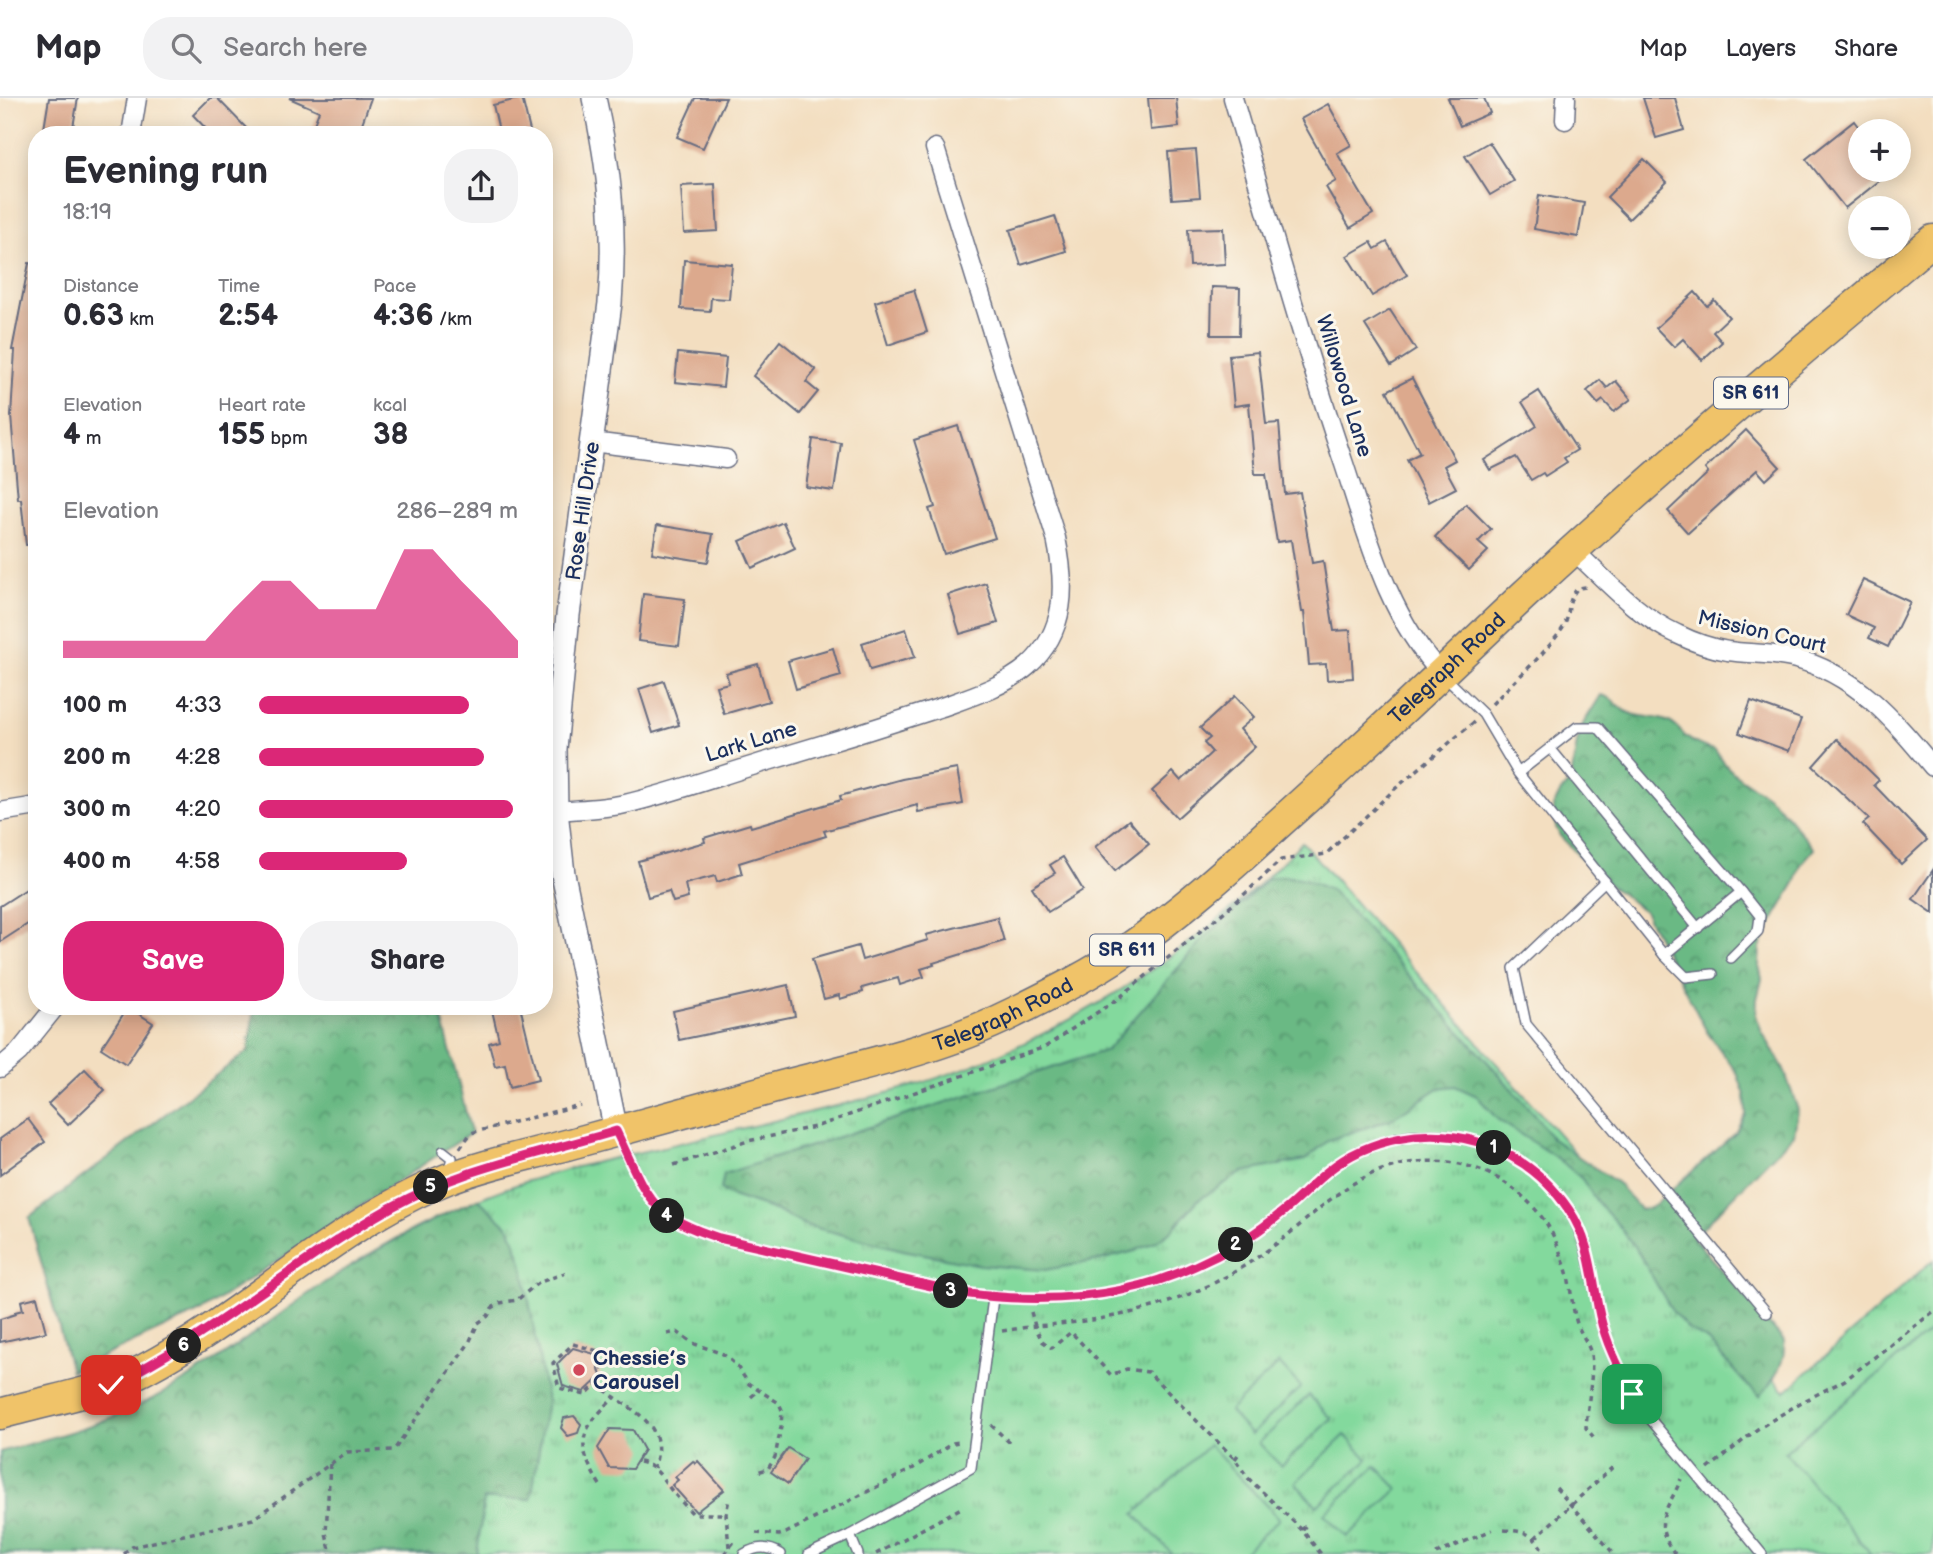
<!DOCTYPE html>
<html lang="en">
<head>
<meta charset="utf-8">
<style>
  :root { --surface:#fff; --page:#f2f2f3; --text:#2b2b33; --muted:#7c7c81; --line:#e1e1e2; --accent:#db2777 }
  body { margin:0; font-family:"Balsamiq Sans",sans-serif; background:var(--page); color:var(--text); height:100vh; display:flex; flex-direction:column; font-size:26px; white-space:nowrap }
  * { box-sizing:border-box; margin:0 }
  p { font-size:23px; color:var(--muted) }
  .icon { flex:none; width:38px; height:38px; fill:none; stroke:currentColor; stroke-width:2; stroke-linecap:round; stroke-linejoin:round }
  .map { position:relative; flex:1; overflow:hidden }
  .side { position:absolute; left:28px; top:28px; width:525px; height:889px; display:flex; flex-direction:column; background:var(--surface); border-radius:28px; box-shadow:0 4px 18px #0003 }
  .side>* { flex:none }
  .buttons { position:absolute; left:1848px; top:21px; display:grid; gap:14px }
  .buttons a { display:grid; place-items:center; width:63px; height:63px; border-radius:50%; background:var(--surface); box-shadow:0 4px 18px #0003; font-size:35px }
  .pin { position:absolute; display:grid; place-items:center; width:60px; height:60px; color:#fff; margin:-30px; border-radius:14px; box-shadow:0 4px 10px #0006 }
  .km { position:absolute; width:35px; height:35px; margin:-18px; border-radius:50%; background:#222; color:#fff; font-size:19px; line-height:35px; text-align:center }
  .round { display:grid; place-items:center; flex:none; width:74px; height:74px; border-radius:28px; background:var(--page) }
  .headline { display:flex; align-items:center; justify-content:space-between; height:119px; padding:0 35px }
  h1 { font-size:38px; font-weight:700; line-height:52px }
  .metrics { display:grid; grid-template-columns:repeat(3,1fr); gap:10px; height:119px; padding:7px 35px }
  .metrics div { display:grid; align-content:center }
  .metrics b { font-size:30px; font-weight:700 }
  .metrics small { font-size:19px; font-weight:400 }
  .metrics p { font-size:19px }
  .chart { height:196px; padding:14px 35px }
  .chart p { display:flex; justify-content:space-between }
  .chart svg { width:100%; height:126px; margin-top:7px; fill:var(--accent); opacity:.7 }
  .primary-button { display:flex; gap:14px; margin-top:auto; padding:14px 35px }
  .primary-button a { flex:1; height:80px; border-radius:28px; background:var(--accent); color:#fff; font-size:28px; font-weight:700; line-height:80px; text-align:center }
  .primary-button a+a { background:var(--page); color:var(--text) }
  ul { padding:0 35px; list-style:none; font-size:23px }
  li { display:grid; grid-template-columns:112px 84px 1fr; align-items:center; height:52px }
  li i { height:18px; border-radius:9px; background:var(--accent) }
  header { display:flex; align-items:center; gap:42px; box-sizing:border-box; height:98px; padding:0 35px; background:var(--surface); border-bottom:2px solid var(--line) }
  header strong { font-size:33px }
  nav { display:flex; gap:38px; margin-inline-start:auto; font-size:24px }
  .search { width:490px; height:63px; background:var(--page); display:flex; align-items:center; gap:18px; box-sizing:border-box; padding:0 24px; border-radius:28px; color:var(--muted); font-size:26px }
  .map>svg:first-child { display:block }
  .grass { fill:url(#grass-tufts); stroke:#4f847e; stroke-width:2 }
  .forest { fill:url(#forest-crowns); stroke:#427471; stroke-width:2 }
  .garden { fill:#83d99d; stroke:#4f847e; stroke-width:2 }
  .building { fill:#dca98d }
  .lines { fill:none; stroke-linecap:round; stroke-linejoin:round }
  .service-casing { stroke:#676c80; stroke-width:12 }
  .minor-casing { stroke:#676c80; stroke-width:21 }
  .tertiary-casing { stroke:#676c80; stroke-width:26 }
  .primary-casing { stroke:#676c80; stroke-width:33 }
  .path { stroke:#676c80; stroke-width:3.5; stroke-dasharray:5 5; stroke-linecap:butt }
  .service { stroke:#fff; stroke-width:9 }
  .minor { stroke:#fff; stroke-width:18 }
  .tertiary { stroke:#fff; stroke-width:23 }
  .primary { stroke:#f0c369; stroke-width:30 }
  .route-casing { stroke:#fff; stroke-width:14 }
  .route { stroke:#db2777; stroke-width:9 }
  .poi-dot { fill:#d1495b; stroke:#fbf7ec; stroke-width:2.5 }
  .labels { text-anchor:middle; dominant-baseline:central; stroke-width:6; stroke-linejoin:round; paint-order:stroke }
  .shield { fill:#fbf7ec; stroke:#5e6b89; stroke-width:2 }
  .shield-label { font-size:19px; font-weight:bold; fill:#1b2f5e }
  .street-label { font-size:21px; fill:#1b2f5e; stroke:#fbf7ec }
  .poi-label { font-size:21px; font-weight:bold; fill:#1b2f5e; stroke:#fbf7ec; text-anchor:start }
</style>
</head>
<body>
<header>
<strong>Map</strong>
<div class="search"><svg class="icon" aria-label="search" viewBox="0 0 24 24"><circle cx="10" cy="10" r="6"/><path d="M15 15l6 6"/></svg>Search here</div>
<nav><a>Map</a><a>Layers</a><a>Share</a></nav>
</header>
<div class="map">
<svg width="1933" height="1456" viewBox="0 0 1933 1456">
  <defs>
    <pattern id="grass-tufts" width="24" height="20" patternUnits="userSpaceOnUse" patternTransform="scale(1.75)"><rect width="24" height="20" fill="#83d99d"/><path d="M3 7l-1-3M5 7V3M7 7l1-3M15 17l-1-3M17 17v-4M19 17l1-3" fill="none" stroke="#6ab083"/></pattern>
    <pattern id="forest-crowns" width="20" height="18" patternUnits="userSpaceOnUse" patternTransform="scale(1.75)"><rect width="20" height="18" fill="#6ab984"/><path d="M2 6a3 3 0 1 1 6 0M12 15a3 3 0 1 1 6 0" fill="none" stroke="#56976f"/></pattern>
  </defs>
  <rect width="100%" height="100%" fill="#fbf7ec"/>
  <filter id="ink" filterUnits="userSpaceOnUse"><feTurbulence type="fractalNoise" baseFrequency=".0143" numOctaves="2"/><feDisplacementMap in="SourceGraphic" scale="14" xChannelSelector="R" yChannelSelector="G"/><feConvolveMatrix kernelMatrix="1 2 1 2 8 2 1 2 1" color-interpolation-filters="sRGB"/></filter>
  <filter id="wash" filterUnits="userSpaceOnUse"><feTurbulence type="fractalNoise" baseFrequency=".00686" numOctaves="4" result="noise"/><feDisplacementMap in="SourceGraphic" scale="28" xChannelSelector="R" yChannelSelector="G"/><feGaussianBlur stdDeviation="1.57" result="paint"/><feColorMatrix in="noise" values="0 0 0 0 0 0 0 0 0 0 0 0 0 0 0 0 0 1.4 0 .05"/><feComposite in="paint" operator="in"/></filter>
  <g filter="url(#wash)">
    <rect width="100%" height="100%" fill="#f3dec0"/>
    <path class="grass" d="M1302 744 1785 1294 1933 1162V1456H0V1354C52 1340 104 1326 152 1301 213 1271 266 1225 322 1187 370 1153 422 1125 476 1102 535 1077 596 1064 659 1050 735 1032 811 1015 887 995 1018 961 1142 889 1244 800 1264 783 1283 763 1302 744Z"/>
    <g class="forest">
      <path d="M1601 597C1616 600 1615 608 1627 614 1641 621 1655 617 1669 624 1676 627 1680 633 1685 638 1694 646 1704 649 1715 652 1735 684 1749 682 1773 703 1788 717 1801 735 1814 751L1801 766 1796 783 1772 824 1760 849 1759 867 1762 881 1757 901 1756 917 1762 934 1783 969 1798 1012 1794 1036 1693 1140 1784 1243C1786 1264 1774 1283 1760 1298L1744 1284 1707 1242 1688 1231 1672 1213 1638 1154 1619 1128 1597 1104 1582 1081 1560 1062 1497 1021 1477 998 1455 988 1439 990 1391 1021 1329 1042 1305 1062 1243 1074 1198 1102 1172 1132 1157 1143 1135 1153 1100 1162 1045 1172 981 1167 903 1152 805 1127 774 1112 729 1097 721 1091 724 1076 1107 952 1203 841 1268 781 1281 778 1301 780 1331 792 1495 972 1539 1022 1551 1040 1616 1084 1640 1111 1651 1110 1736 1035 1746 1017 1745 997 1737 975 1707 934 1644 813 1603 782 1560 738 1556 729 1553 709 1560 695 1571 682 1577 644 1583 626Z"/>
      <polygon points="255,908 439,908 471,1035 201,1213 71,1273 29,1120 248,953"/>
      <path d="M478 1101 510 1130 522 1164 547 1303 531 1401H484L477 1456H0V1354C53 1339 108 1326 156 1299 216 1267 268 1223 324 1185 373 1152 424 1125 478 1101Z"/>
    </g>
    <g class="garden">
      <polygon points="1933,1231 1933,1456 1871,1456 1785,1354"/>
      <polygon points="1279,1265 1301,1289 1251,1337 1229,1313"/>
      <polygon points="1309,1297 1332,1321 1281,1368 1259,1345"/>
      <polygon points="1345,1337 1368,1361 1317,1408 1295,1385"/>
      <polygon points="1209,1347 1279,1421 1242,1456 1172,1456 1135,1416"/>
      <polygon points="1376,1368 1398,1391 1347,1439 1324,1416"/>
    </g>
    <g id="blocks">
      <g class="building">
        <polygon points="49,0 78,0 72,35 44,31"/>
        <polygon points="210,0 217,0 253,37 212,37 193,17"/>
        <polygon points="289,0 371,0 358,37 310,37 319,13"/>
        <polygon points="522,0 531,37 500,37 493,7"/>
        <polygon points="695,0 726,0 703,50 677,39"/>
        <polygon points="1148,0 1176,0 1179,29 1151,32"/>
        <polygon points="1448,0 1484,0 1490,15 1460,28"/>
        <polygon points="1643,0 1675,0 1684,32 1656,40"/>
        <polygon points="1328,6 1351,47 1337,55 1373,116 1350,130 1326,89 1336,83 1301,21"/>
        <polygon points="1854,23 1860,31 1860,72 1893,72 1845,110 1806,61"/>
        <polygon points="1489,44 1514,83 1490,97 1465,58"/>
        <polygon points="1196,52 1200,99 1172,101 1168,54"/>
        <polygon points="1644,61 1667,84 1629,121 1607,99"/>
        <polygon points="715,86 718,133 684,135 681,88"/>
        <polygon points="1539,97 1584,105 1578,139 1534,131"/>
        <polygon points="1055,118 1066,153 1021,167 1010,132"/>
        <polygon points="1223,130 1225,166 1190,168 1188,131"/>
        <polygon points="1371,144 1375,151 1387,144 1407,177 1372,198 1347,158"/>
        <polygon points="684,162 732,166 729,201 711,200 710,213 681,211"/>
        <polygon points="29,165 37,166 37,447 26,447 21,401 18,401 11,318 15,252 12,252"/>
        <polygon points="1212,189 1240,190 1239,237 1211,237"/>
        <polygon points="914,192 927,234 888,247 875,204"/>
        <polygon points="1695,194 1707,208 1714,202 1729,219 1713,234 1722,244 1702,262 1683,241 1674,249 1656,230"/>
        <polygon points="1390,212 1416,252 1391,268 1365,227"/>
        <polygon points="780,243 816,272 806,284 818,294 800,316 753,278"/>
        <polygon points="1258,254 1266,326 1279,325 1285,396 1300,394 1312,465 1323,463 1334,533 1350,532 1353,580 1327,582 1326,566 1309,567 1304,514 1302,514 1291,442 1277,444 1266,376 1255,376 1249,306 1234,308 1229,257"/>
        <polygon points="678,255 726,260 723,289 675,284"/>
        <polygon points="1412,280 1455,362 1444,368 1456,390 1429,404 1407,362 1420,355 1387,293"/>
        <polygon points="1600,282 1607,290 1616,283 1631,301 1614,314 1603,302 1598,306 1587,293"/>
        <polygon points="1539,293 1577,352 1564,360 1567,364 1545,378 1543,375 1531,382 1516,359 1490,372 1484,362 1537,328 1522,304"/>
        <polygon points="958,328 995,440 944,456 929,411 935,409 914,342"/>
        <polygon points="1746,332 1780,369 1766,382 1757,372 1688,435 1668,413 1708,375 1705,371"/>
        <polygon points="813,341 841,345 834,393 806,389"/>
        <polygon points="1466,406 1491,431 1478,444 1488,453 1469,472 1435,439"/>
        <polygon points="783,424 795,450 752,470 740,443"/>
        <polygon points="657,427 713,436 708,464 652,455"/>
        <polygon points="1863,482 1910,504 1888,549 1869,540 1874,530 1846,517"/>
        <polygon points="986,485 998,525 960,536 948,497"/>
        <polygon points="643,496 685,501 679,548 638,543"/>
        <polygon points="906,531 915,559 870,572 862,545"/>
        <polygon points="833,550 841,578 796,591 788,563"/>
        <polygon points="758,566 769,603 724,616 716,588 729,585 726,575"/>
        <polygon points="664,583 679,627 653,635 639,591"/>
        <polygon points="1235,598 1254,619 1240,631 1255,649 1177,720 1152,693 1173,674 1181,683 1212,654 1204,645 1210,640 1200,630"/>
        <polygon points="1751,603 1801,621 1789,653 1739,635"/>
        <polygon points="1837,641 1879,682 1874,687 1927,742 1901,766 1863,726 1869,721 1813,668"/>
        <polygon points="957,671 963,706 918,714 917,707 824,733 826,738 739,765 742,776 717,784 715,778 685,786 688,800 673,804 669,793 648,799 638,763 705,744 704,740 750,726 751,729 841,702 840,698 902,681"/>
        <polygon points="1129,722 1149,746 1115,773 1095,749"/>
        <polygon points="1063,759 1083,792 1048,814 1032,789 1055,775 1050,767"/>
        <polygon points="1933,772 1933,815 1913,801"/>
        <polygon points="31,788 37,797 37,820 0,844 0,808"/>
        <polygon points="997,819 1004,843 933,865 934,867 921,871 924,879 900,887 898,880 862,890 863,894 840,901 839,897 824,901 812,861 858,848 862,862 928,842 926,837"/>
        <polygon points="788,887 795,918 679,942 673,913"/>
        <polygon points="491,908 520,908 538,982 510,989 505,966 495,968 489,945 499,942"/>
        <polygon points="128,909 153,925 126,966 101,950"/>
        <polygon points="85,971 105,992 68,1027 48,1006"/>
        <polygon points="28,1021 45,1044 0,1077 0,1041"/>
        <polygon points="37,1199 46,1234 0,1244 0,1221 16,1216 15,1214 23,1212 21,1203"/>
        <polygon points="573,1250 595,1256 601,1278 584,1294 563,1288 557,1266"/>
        <polygon points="574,1318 581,1326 578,1335 568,1338 561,1330 564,1320"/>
        <polygon points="610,1331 633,1332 644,1352 632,1371 609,1370 598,1350"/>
        <polygon points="788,1350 805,1361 788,1386 771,1374"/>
        <polygon points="693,1363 695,1366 698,1363 724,1392 696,1414 672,1387 678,1382 675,1379"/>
      </g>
    </g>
  </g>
  <g filter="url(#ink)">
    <use href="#blocks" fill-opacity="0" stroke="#676c80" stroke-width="2"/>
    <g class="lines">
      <defs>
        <g id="service">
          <polyline points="1446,580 1483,616 1518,675 1577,629 1598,629 1741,794 1664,857 1518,675"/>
          <polyline points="1550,650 1698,830"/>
          <polyline points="1605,783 1514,870 1526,926 1767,1215"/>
          <polyline points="1664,857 1686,879 1713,876"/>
          <polyline points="1731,860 1758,833 1760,818 1741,794"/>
          <path d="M618 1037C649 1101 648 1118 719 1140L962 1195C1041 1206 1122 1202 1195 1168 1227 1154 1258 1135 1285 1112 1300 1100 1313 1085 1328 1073 1367 1042 1424 1028 1473 1043 1504 1052 1531 1067 1553 1091 1587 1127 1590 1172 1600 1218 1608 1254 1626 1287 1647 1317L1762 1456"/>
          <polyline points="443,1053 452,1060 448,1074"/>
          <polyline points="850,1437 858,1456"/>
          <path d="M744 1456C757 1448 768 1448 781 1456"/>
          <polyline points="809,1456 850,1437 971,1370 993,1200"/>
        </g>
        <g id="minor">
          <path d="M1233 0C1269 122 1303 245 1344 366 1368 439 1388 519 1442 576"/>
          <polyline points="1565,22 1566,0"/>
          <polyline points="131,37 137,0"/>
          <polyline points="592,344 726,361"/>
          <path d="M1573 452C1605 481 1637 518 1677 536 1693 544 1710 550 1728 553 1749 556 1771 555 1792 560 1854 574 1894 622 1933 669"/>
          <path d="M556 713C579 711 603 711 625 706 673 695 721 677 768 663 826 646 884 628 942 609 970 599 1005 588 1028 568 1067 533 1066 487 1056 440L935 50"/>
          <polyline points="0,714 37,708"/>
          <polyline points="0,970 19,954 56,908"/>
        </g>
        <path id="tertiary" d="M594 0C610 73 616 131 610 205L568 517 555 651 556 713 563 776 616 1033"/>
        <g id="primary">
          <path id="s1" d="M0 1316C48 1302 99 1295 143 1272 249 1216 336 1126 447 1081 490 1064 536 1056 581 1043 648 1025 715 1006 782 988 860 968 941 951 1013 915 1051 896 1090 877 1125 853 1179 816 1228 772 1276 728 1360 653 1441 576 1522 499 1655 375 1794 259 1933 142"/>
        </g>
      </defs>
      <use href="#service" class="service-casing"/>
      <use href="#minor" class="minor-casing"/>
      <use href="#tertiary" class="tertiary-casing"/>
      <use href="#primary" class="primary-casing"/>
      <g class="path">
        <path d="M1492 606C1514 583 1541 560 1560 534 1573 518 1564 505 1578 490L1586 489"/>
        <polyline points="460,1050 471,1035 580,1007"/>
        <polyline points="674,1067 748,1043 815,1029 1045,949 1119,900 1236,804 1281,762 1326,756 1396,690 1474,624"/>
        <path d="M1031 1214 1035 1228C1130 1221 1199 1204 1276 1146 1310 1121 1338 1088 1379 1073 1442 1050 1504 1068 1544 1122 1553 1134 1559 1151 1564 1165 1571 1183 1571 1204 1576 1222 1579 1234 1588 1244 1591 1256 1594 1277 1587 1308 1586 1330L1596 1342"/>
        <polyline points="1002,1233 1035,1228 1042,1243 1052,1250 1071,1234 1111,1277 1127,1271 1148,1274 1235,1361 1248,1380 1302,1432 1321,1456"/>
        <polyline points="667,1236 677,1234 695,1246 723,1256 736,1267 749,1286 779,1305 782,1312 781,1329 775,1359 768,1371 757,1374"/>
        <polygon points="573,1246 598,1253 605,1278 585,1297 559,1290 553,1265"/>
        <path d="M597 1285C625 1312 671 1321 654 1370"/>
        <polyline points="751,1299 758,1293"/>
        <polyline points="991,1327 1009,1344"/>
        <polyline points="1235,1361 1240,1354"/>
        <path d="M639 1364C655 1367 660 1377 669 1389 676 1399 685 1407 693 1416H726"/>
        <polyline points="330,1366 326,1435 331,1456"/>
        <polyline points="1708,1371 1756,1332 1800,1305 1845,1282 1933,1214"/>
        <path d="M600 1387C574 1345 580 1332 614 1300"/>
        <polyline points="1556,1390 1614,1456"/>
        <polyline points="1302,1432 1308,1425"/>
        <path d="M1504 1432C1527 1433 1534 1436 1545 1456"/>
        <polyline points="756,1435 779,1437 786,1435 912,1371 953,1345 960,1344"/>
        <polyline points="1535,1440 1615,1367"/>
        <polyline points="729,1449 726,1416 729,1401"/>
        <polyline points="124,1456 132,1449 253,1421 347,1354 394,1352 469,1245 478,1225 488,1218 492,1210 500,1205 517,1202 538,1185 565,1175"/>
        <polyline points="724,1456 734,1444"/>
        <polyline points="876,1456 963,1409"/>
        <polyline points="1436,1456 1492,1432"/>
        <path d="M1675 1456C1650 1423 1668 1413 1681 1381"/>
      </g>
      <use href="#service" class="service"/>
      <use href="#minor" class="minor"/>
      <use href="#tertiary" class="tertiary"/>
      <use href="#primary" class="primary"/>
    </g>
  </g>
  <g class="lines" filter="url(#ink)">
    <defs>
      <path id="route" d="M111 1287C211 1239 294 1164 390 1110 464 1069 537 1057 616 1033 647 1097 646 1117 719 1140L962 1195C1041 1206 1122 1202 1195 1168 1227 1154 1258 1135 1285 1112 1300 1100 1313 1085 1328 1073 1369 1040 1427 1029 1478 1044 1516 1056 1547 1079 1569 1112 1591 1144 1592 1181 1600 1218 1606 1245 1619 1270 1632 1296"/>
    </defs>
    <use href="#route" class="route-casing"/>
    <use href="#route" class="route"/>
  </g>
  <circle class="poi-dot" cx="579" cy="1272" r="7"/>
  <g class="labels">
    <g class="shield">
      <rect x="1714" y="279.5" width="74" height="31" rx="5"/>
      <rect x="1090" y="836.5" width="74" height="31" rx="5"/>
    </g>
    <g class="shield-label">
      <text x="1751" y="295">SR 611</text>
      <text x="1127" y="852">SR 611</text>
    </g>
    <g class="street-label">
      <text transform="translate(1344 288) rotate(73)">Willowood Lane</text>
      <text transform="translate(583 413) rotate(-82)">Rose Hill Drive</text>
      <text transform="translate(1762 534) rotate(13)">Mission Court</text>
      <text stroke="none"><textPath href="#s1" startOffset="1657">Telegraph Road</textPath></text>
      <text transform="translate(751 644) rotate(-17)">Lark Lane</text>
      <text stroke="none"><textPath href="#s1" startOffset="1090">Telegraph Road</textPath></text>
    </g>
    <g class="poi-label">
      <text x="593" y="1260">Chessie’s<tspan x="593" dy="24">Carousel</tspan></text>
    </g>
  </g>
</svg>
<div class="buttons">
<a>+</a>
<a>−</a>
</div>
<div class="pin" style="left:1632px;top:1296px;background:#1e9e55"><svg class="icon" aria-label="arrive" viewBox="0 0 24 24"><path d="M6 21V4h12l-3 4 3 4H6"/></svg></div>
<div class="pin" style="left:111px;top:1287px;background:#d93025"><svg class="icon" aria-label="check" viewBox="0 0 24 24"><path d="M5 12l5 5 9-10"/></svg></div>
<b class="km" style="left:1494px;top:1050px">1</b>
<b class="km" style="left:1236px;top:1147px">2</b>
<b class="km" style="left:951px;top:1193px">3</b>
<b class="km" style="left:667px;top:1118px">4</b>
<b class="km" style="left:431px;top:1089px">5</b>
<b class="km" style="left:184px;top:1248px">6</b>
<section class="side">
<div class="headline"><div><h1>Evening run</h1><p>18:19</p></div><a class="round"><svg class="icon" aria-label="share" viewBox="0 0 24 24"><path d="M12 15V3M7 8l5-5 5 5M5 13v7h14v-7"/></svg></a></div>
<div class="metrics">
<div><p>Distance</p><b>0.63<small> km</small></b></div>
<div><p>Time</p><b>2:54</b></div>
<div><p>Pace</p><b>4:36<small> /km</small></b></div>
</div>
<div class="metrics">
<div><p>Elevation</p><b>4<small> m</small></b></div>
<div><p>Heart rate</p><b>155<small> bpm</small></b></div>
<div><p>kcal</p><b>38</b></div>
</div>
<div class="chart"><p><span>Elevation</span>286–289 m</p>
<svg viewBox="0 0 160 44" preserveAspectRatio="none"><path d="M0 44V38L10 38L20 38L30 38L40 38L50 38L60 27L70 17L80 17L90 27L100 27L110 27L120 6L130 6L140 17L150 27L160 38V44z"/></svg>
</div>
<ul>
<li><b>100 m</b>4:33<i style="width:81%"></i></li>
<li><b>200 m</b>4:28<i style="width:87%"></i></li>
<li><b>300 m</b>4:20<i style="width:98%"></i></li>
<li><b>400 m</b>4:58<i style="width:57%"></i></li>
</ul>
<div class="primary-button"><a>Save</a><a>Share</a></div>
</section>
</div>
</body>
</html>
